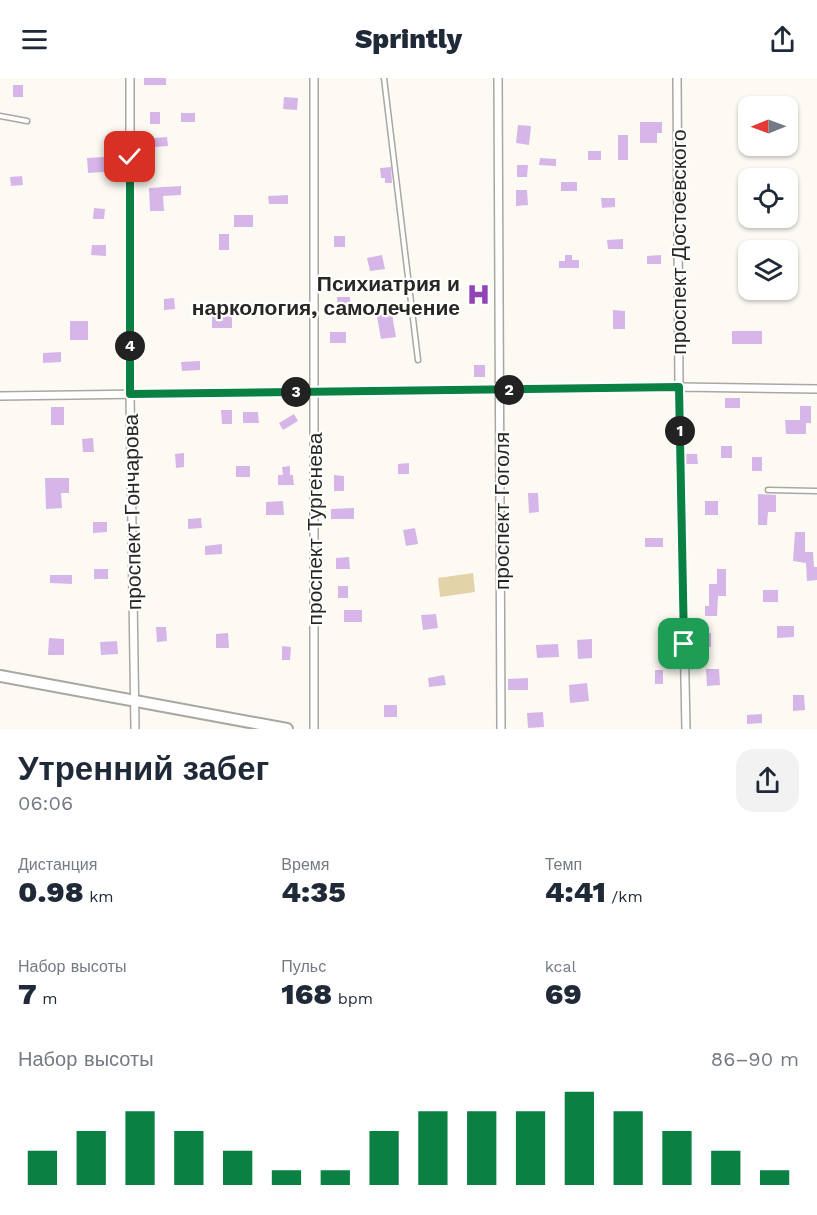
<!DOCTYPE html>
<html lang="ru">
<head>
<meta charset="utf-8">
<style>
  :root { --surface:#fff; --page:#f2f2f3; --text:#1f2937; --muted:#747a83; --accent:#0b8043 }
  body { margin:0; font-family:"Work Sans",sans-serif; background:var(--page); color:var(--text); height:100vh; display:flex; flex-direction:column; font-size:22px; white-space:nowrap }
  * { box-sizing:border-box; margin:0 }
  p { font-size:20px; color:var(--muted) }
  .icon { flex:none; width:33px; height:33px; fill:none; stroke:currentColor; stroke-width:2; stroke-linecap:round; stroke-linejoin:round }
  .map { position:relative; height:651px; overflow:hidden }
  .drawer { display:flex; flex-direction:column; background:var(--surface); flex:1 }
  .drawer>* { flex:none }
  .needle { width:39px; rotate:269deg }
  .fabs { position:absolute; left:738px; top:18px; display:grid; gap:12px }
  .fabs a { display:grid; place-items:center; width:60px; height:60px; border-radius:12px; background:var(--surface); box-shadow:0 2px 4px #0004; font-size:30px }
  .pin { position:absolute; display:grid; place-items:center; width:51px; height:51px; color:#fff; margin:-26px; border-radius:12px; box-shadow:0 3px 9px #0006 }
  .km { position:absolute; width:30px; height:30px; margin:-15px; border-radius:50%; background:#222; color:#fff; font-size:16px; line-height:30px; text-align:center }
  .round { display:grid; place-items:center; flex:none; width:63px; height:63px; border-radius:18px; background:var(--page) }
  .overview { display:flex; align-items:center; justify-content:space-between; height:102px; padding:0 18px }
  h1 { font-size:33px; font-weight:800; line-height:45px }
  .metrics { display:grid; grid-template-columns:repeat(3,1fr); gap:9px; height:102px; padding:6px 18px }
  .metrics div { display:grid; align-content:center }
  .metrics b { font-size:30px; font-weight:800 }
  .metrics small { font-size:16px; font-weight:400 }
  .metrics p { font-size:16px }
  .chart { height:168px; padding:12px 18px }
  .chart p { display:flex; justify-content:space-between }
  .chart svg { width:100%; height:108px; margin-top:6px; stroke:var(--accent); stroke-width:6 }
  header { display:flex; justify-content:space-between; align-items:center; height:78px; padding:0 18px; background:var(--surface); font-size:27px; font-weight:800 }
  .map>svg:first-child { display:block }
  .green { fill:#e2d3a9 }
  .building { fill:#d6b6e9 }
  .lines { fill:none; stroke-linecap:round; stroke-linejoin:round }
  .lane-casing { stroke:#a9a7a1; stroke-width:7 }
  .street-casing { stroke:#a9a7a1; stroke-width:10 }
  .secondary-casing { stroke:#a9a7a1; stroke-width:14 }
  .lane { stroke:#fff; stroke-width:4 }
  .street { stroke:#fff; stroke-width:7 }
  .secondary { stroke:#fff; stroke-width:10 }
  .route-casing { stroke:#fff; stroke-width:12 }
  .route { stroke:#0b8043; stroke-width:8 }
  .labels { text-anchor:middle; dominant-baseline:central; stroke-width:4.5; stroke-linejoin:round; paint-order:stroke }
  .street-label { font-size:21px; fill:#282724; stroke:#fff }
  .poi-label { font-size:21px; font-weight:bold; fill:#282724; stroke:#fff; text-anchor:end }
</style>
</head>
<body>
<header><svg class="icon" aria-label="menu" viewBox="0 0 24 24"><path d="M4 6h16M4 12h16M4 18h16"/></svg>Sprintly<svg class="icon" aria-label="share" viewBox="0 0 24 24"><path d="M12 15V3M7 8l5-5 5 5M5 13v7h14v-7"/></svg></header>
<div class="map">
<svg width="817" height="651" viewBox="0 0 817 651">
  <rect width="100%" height="100%" fill="#fdfaf3"/>
  <polygon class="green" points="473,495 475,514 440,519 438,500"/>
  <g class="building">
    <rect x="144" y="0" width="22" height="7"/>
    <rect x="13" y="7" width="10" height="12"/>
    <polygon points="284,19 298,20 297,32 283,31"/>
    <rect x="150" y="34" width="10" height="12"/>
    <rect x="181" y="35" width="14" height="9"/>
    <polygon points="640,44 662,44 662,55 657,55 657,65 640,65"/>
    <polygon points="518,47 531,48 529,67 516,65"/>
    <rect x="618" y="57" width="10" height="25"/>
    <polygon points="167,59 168,68 154,69 154,60"/>
    <rect x="588" y="73" width="13" height="9"/>
    <polygon points="104,79 104,94 88,95 87,80"/>
    <polygon points="540,80 556,81 556,88 539,87"/>
    <polygon points="517,87 528,87 527,99 517,99"/>
    <polygon points="391,89 392,105 385,105 385,100 381,100 380,90"/>
    <polygon points="22,98 23,107 11,108 10,99"/>
    <rect x="561" y="104" width="16" height="9"/>
    <polygon points="181,108 181,117 163,118 164,133 150,133 149,110"/>
    <polygon points="516,112 527,112 528,127 516,128"/>
    <polygon points="288,117 288,126 269,126 268,118"/>
    <polygon points="601,120 615,120 615,129 602,130"/>
    <polygon points="94,130 105,131 104,141 93,141"/>
    <rect x="234" y="137" width="19" height="12"/>
    <rect x="219" y="156" width="10" height="16"/>
    <rect x="334" y="158" width="11" height="11"/>
    <polygon points="623,161 623,171 608,171 607,162"/>
    <polygon points="92,167 106,167 106,178 91,177"/>
    <polygon points="382,177 385,191 370,193 367,180"/>
    <polygon points="565,177 572,177 572,182 579,182 579,190 559,190 559,183 565,183"/>
    <polygon points="661,177 661,186 647,186 647,178"/>
    <polygon points="388,202 390,209 372,212 370,205"/>
    <polygon points="337,219 350,219 350,229 338,229"/>
    <polygon points="174,220 175,231 164,232 164,221"/>
    <polygon points="391,231 396,259 381,261 376,233"/>
    <polygon points="613,232 625,233 625,251 613,251"/>
    <rect x="212" y="236" width="20" height="14"/>
    <rect x="70" y="243" width="18" height="19"/>
    <rect x="732" y="253" width="30" height="13"/>
    <rect x="330" y="254" width="16" height="11"/>
    <polygon points="61,274 61,284 43,285 43,275"/>
    <polygon points="200,283 200,292 182,293 181,284"/>
    <rect x="474" y="287" width="11" height="12"/>
    <rect x="725" y="320" width="15" height="10"/>
    <polygon points="800,328 811,328 811,345 806,345 806,356 786,356 785,342 800,342"/>
    <rect x="51" y="329" width="13" height="18"/>
    <polygon points="221,332 232,332 232,346 222,346"/>
    <polygon points="243,334 258,334 259,345 243,345"/>
    <polygon points="294,336 298,343 283,352 279,345"/>
    <polygon points="93,360 94,374 83,374 82,361"/>
    <rect x="721" y="368" width="11" height="12"/>
    <polygon points="184,375 184,389 176,390 175,376"/>
    <polygon points="686,376 697,376 698,386 686,386"/>
    <rect x="752" y="379" width="10" height="14"/>
    <polygon points="409,385 409,396 398,396 398,386"/>
    <rect x="236" y="388" width="14" height="11"/>
    <polygon points="290,388 290,397 293,397 294,407 278,407 278,397 283,397 282,389"/>
    <polygon points="334,397 344,398 344,413 334,413"/>
    <polygon points="45,400 69,400 69,415 61,415 62,430 46,431"/>
    <polygon points="528,415 538,415 539,434 529,435"/>
    <polygon points="758,416 776,417 776,434 768,434 767,447 758,447"/>
    <polygon points="283,423 284,437 266,437 266,424"/>
    <rect x="705" y="423" width="13" height="14"/>
    <polygon points="354,430 354,441 331,441 331,431"/>
    <polygon points="201,440 202,450 188,451 188,441"/>
    <polygon points="93,444 107,444 107,454 93,455"/>
    <polygon points="415,450 418,466 406,468 403,452"/>
    <polygon points="795,454 805,454 805,474 813,474 814,489 817,489 817,502 807,503 806,485 793,483"/>
    <rect x="645" y="460" width="18" height="9"/>
    <polygon points="222,466 222,476 205,477 205,468"/>
    <polygon points="349,479 350,491 336,491 336,480"/>
    <rect x="94" y="491" width="14" height="10"/>
    <polygon points="717,491 726,491 726,518 718,518 717,538 705,538 705,528 709,528 709,506 717,506"/>
    <polygon points="50,497 72,497 72,506 50,505"/>
    <rect x="338" y="508" width="10" height="12"/>
    <rect x="763" y="512" width="15" height="12"/>
    <rect x="344" y="532" width="18" height="12"/>
    <polygon points="436,536 438,550 423,552 421,537"/>
    <polygon points="660,546 670,546 671,559 661,559"/>
    <polygon points="777,548 794,548 794,559 777,560"/>
    <polygon points="156,549 166,549 167,563 157,564"/>
    <polygon points="228,555 229,570 216,570 216,556"/>
    <rect x="697" y="555" width="14" height="14"/>
    <polygon points="49,560 64,561 64,577 48,577"/>
    <polygon points="592,561 592,580 578,581 577,562"/>
    <polygon points="117,563 118,576 101,577 100,564"/>
    <polygon points="558,566 559,579 537,580 536,567"/>
    <polygon points="282,568 291,569 290,582 282,582"/>
    <polygon points="706,591 719,591 720,607 707,608"/>
    <rect x="655" y="592" width="8" height="14"/>
    <polygon points="444,597 446,607 429,609 428,600"/>
    <polygon points="528,600 528,612 508,612 508,601"/>
    <polygon points="587,605 589,623 570,625 569,607"/>
    <polygon points="793,617 804,617 805,632 793,633"/>
    <rect x="384" y="627" width="13" height="12"/>
    <polygon points="543,634 544,649 528,650 527,635"/>
    <polygon points="762,636 762,645 747,646 747,637"/>
  </g>
  <g class="lines">
    <defs>
      <g id="lane">
        <polyline points="384,0 418,282"/>
        <polyline points="0,38 27,43"/>
        <polyline points="768,412 817,413"/>
      </g>
      <g id="street">
        <polyline points="130,0 130,316 135,651"/>
        <polyline points="314,0 314,651"/>
        <polyline points="498,0 501,651"/>
        <polyline points="677,0 679,309 686,651"/>
        <polyline points="0,318 679,309 817,311"/>
      </g>
      <polyline id="secondary" points="0,598 287,651"/>
    </defs>
    <use href="#lane" class="lane-casing"/>
    <use href="#street" class="street-casing"/>
    <use href="#secondary" class="secondary-casing"/>
    <use href="#lane" class="lane"/>
    <use href="#street" class="street"/>
    <use href="#secondary" class="secondary"/>
  </g>
  <g class="lines">
    <defs>
      <polyline id="route" points="130,79 130,316 679,309 684,566"/>
    </defs>
    <use href="#route" class="route-casing"/>
    <use href="#route" class="route"/>
  </g>
  <defs>
    <symbol id="hospital-bare" viewBox="-9 -9 18 18"><path d="M-5-5h3v3.5h4V-5h3V5h-3V1.5h-4V5h-3Z" fill="#9044b5" stroke="#fff" stroke-width="2.5" paint-order="stroke"/></symbol>
  </defs>
  <g fill-rule="evenodd">
    <use href="#hospital-bare" x="462" y="200" width="33" height="33"/>
  </g>
  <g class="labels">
    <g class="street-label">
      <text transform="translate(678 164) rotate(-90)">проспект Достоевского</text>
      <text transform="translate(501 433) rotate(-90)">проспект Гоголя</text>
      <text transform="translate(132 434) rotate(-91)">проспект Гончарова</text>
      <text transform="translate(314 451) rotate(-90)">проспект Тургенева</text>
    </g>
    <g class="poi-label">
      <text x="460" y="205">Психиатрия и<tspan x="460" dy="24">наркология, самолечение</tspan></text>
    </g>
  </g>
</svg>
<div class="fabs">
<a><svg class="needle" viewBox="-14 -14 28 28"><path d="M0-13l5 13h-10z" fill="#e53935"/><path d="M0 13l5-13h-10z" fill="#747a83"/></svg></a>
<a><svg class="icon" aria-label="locate" viewBox="0 0 24 24"><circle cx="12" cy="12" r="6"/><path d="M12 2v4M12 18v4M2 12h4M18 12h4"/></svg></a>
<a><svg class="icon" aria-label="layers" viewBox="0 0 24 24"><path d="M12 4l9 5-9 5-9-5zM3 14l9 5 9-5"/></svg></a>
</div>
<div class="pin" style="left:684px;top:566px;background:#1e9e55"><svg class="icon" aria-label="arrive" viewBox="0 0 24 24"><path d="M6 21V4h12l-3 4 3 4H6"/></svg></div>
<div class="pin" style="left:130px;top:79px;background:#d93025"><svg class="icon" aria-label="check" viewBox="0 0 24 24"><path d="M5 12l5 5 9-10"/></svg></div>
<b class="km" style="left:680px;top:353px">1</b>
<b class="km" style="left:509px;top:312px">2</b>
<b class="km" style="left:296px;top:314px">3</b>
<b class="km" style="left:130px;top:268px">4</b>
</div>
<section class="drawer">
<div class="overview"><div><h1>Утренний забег</h1><p>06:06</p></div><a class="round"><svg class="icon" aria-label="share" viewBox="0 0 24 24"><path d="M12 15V3M7 8l5-5 5 5M5 13v7h14v-7"/></svg></a></div>
<div class="metrics">
<div><p>Дистанция</p><b>0.98<small> km</small></b></div>
<div><p>Время</p><b>4:35</b></div>
<div><p>Темп</p><b>4:41<small> /km</small></b></div>
</div>
<div class="metrics">
<div><p>Набор высоты</p><b>7<small> m</small></b></div>
<div><p>Пульс</p><b>168<small> bpm</small></b></div>
<div><p>kcal</p><b>69</b></div>
</div>
<div class="chart"><p><span>Набор высоты</span>86–90 m</p>
<svg viewBox="0 0 160 44" preserveAspectRatio="none"><path d="M5 44V30M15 44V22M25 44V14M35 44V22M45 44V30M55 44V38M65 44V38M75 44V22M85 44V14M95 44V14M105 44V14M115 44V6M125 44V14M135 44V22M145 44V30M155 44V38"/></svg>
</div>
</section>
</body>
</html>
